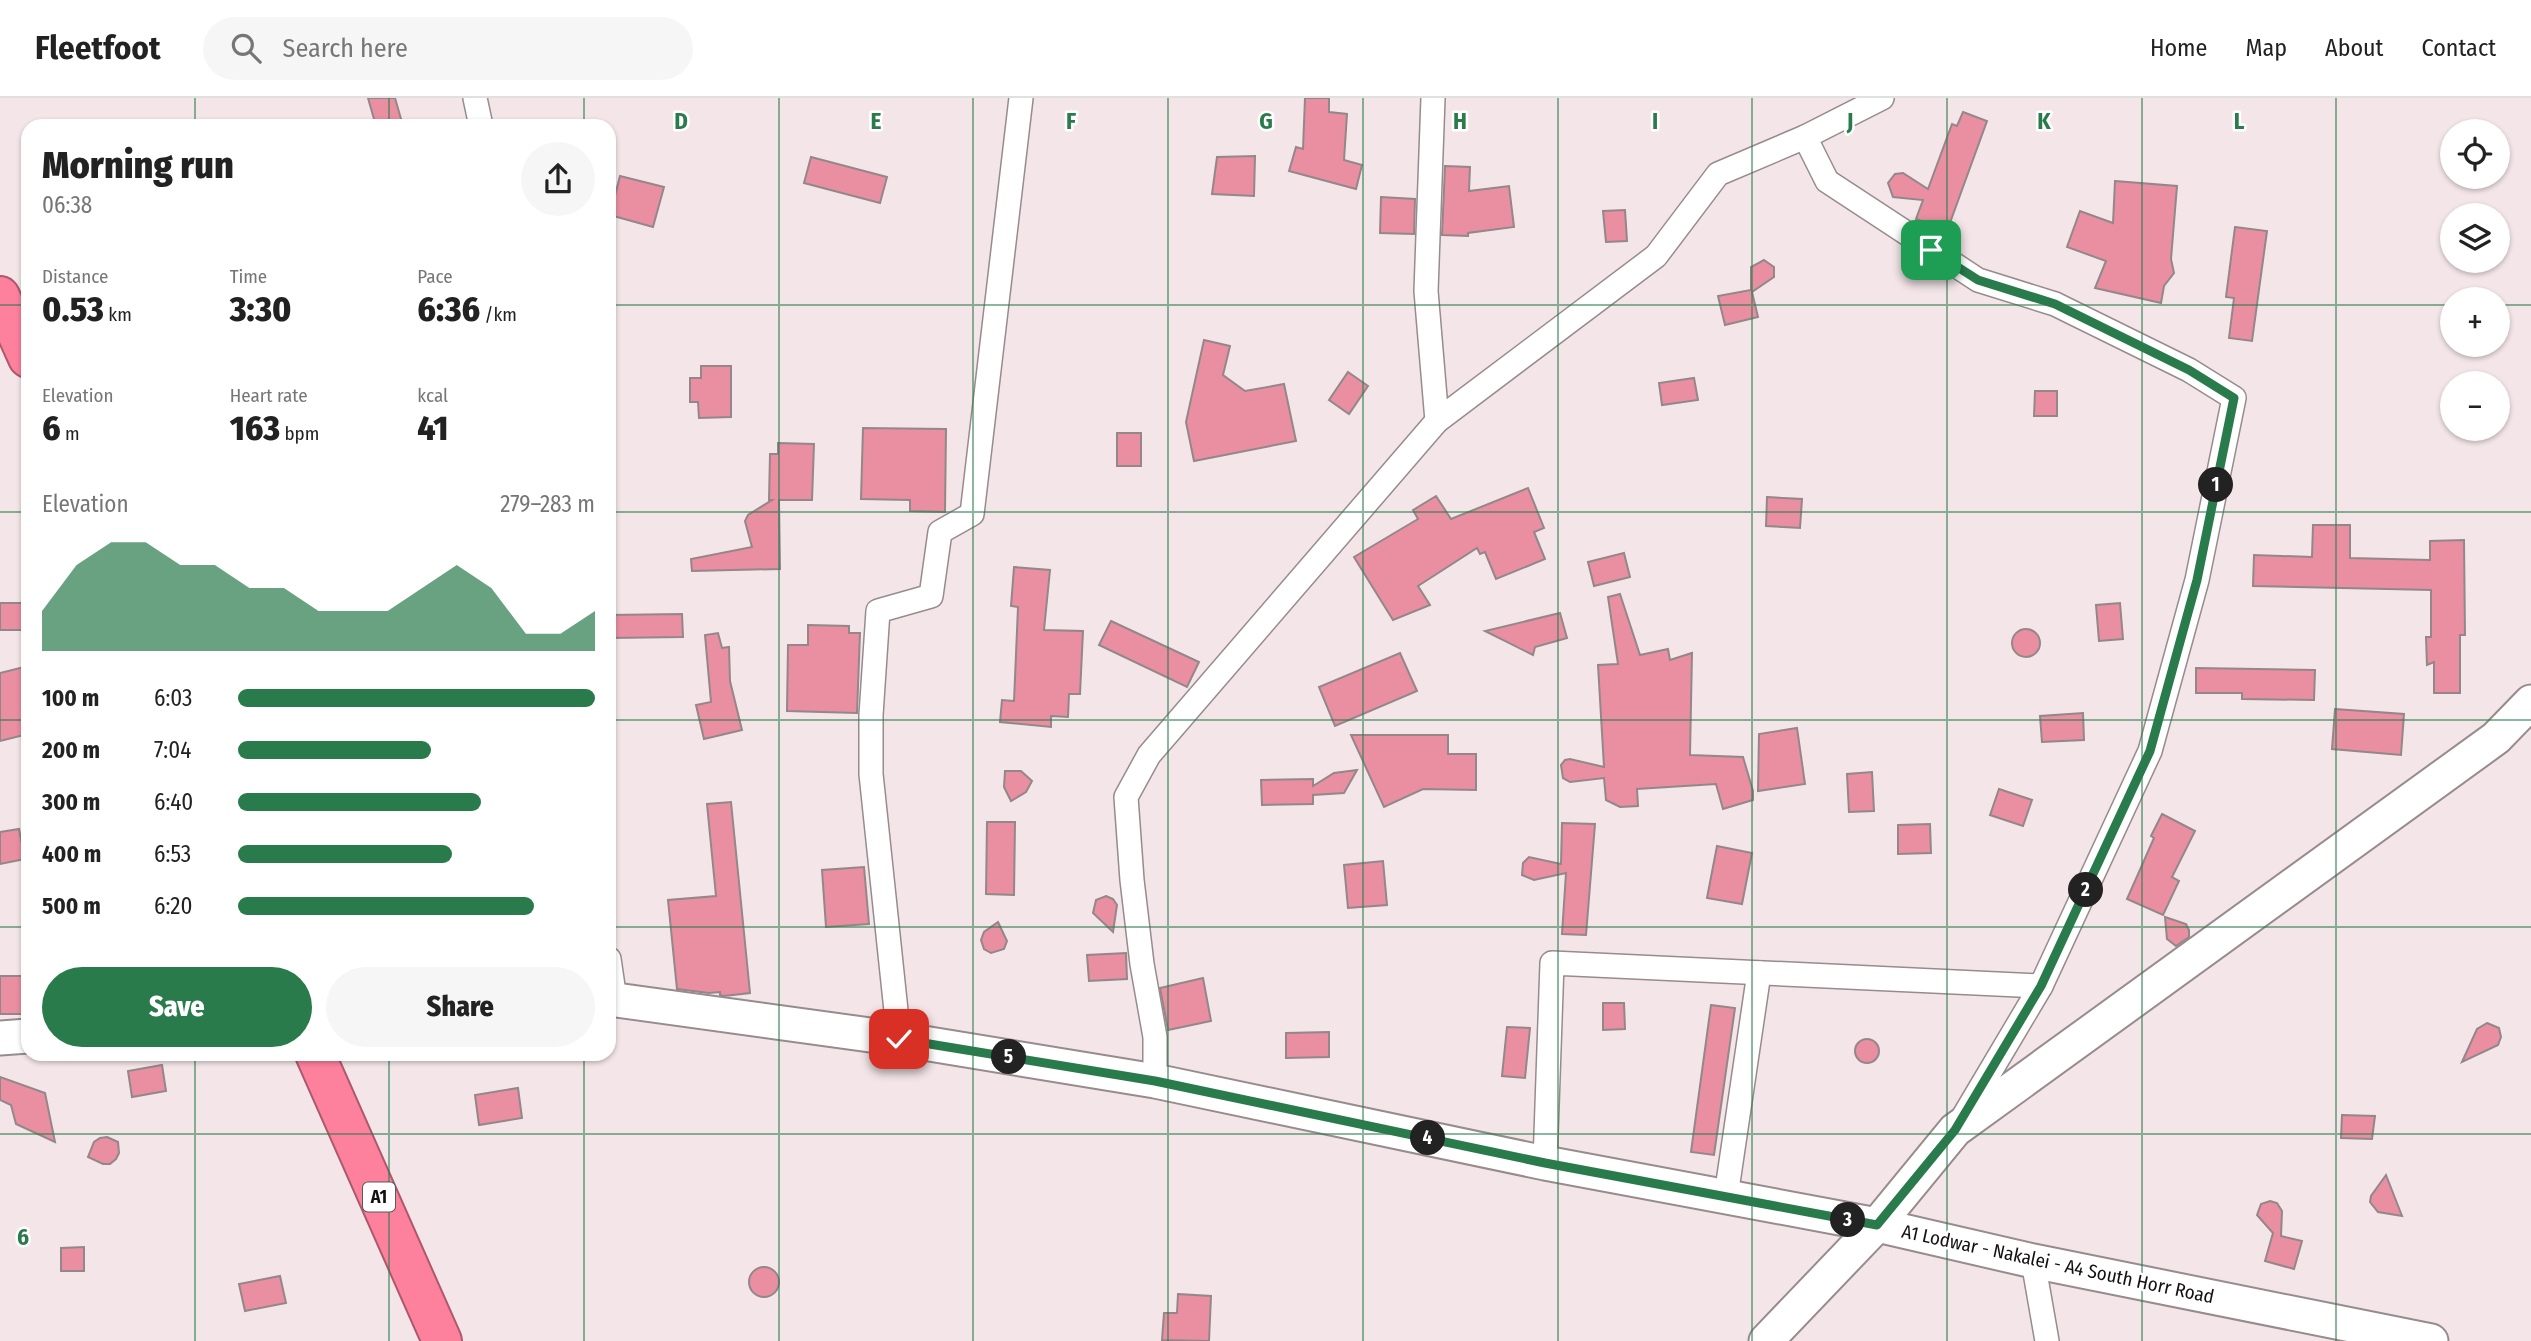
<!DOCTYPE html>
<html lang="en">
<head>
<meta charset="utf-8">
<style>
  :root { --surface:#fff; --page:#f6f6f6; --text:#222; --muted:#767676; --line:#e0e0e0; --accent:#2a7b4c }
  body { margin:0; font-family:"Fira Sans Condensed",sans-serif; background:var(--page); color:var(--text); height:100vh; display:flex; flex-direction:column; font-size:26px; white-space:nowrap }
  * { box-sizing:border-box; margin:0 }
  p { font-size:23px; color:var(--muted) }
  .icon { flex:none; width:38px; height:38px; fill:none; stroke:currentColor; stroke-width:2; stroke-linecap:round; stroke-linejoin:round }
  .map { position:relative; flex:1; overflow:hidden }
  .side { position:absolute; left:21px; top:21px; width:595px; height:942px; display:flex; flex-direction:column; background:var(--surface); border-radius:21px; box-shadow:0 2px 5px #0004 }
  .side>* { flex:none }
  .tools { position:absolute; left:2440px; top:21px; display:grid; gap:14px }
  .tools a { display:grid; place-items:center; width:70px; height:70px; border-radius:50%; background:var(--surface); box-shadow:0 2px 5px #0004; font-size:35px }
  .pin { position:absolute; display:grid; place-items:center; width:60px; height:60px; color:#fff; margin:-30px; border-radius:14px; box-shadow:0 4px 10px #0006 }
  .km { position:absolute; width:35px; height:35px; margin:-18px; border-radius:50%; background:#222; color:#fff; font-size:19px; line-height:35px; text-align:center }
  .round { display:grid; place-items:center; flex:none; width:74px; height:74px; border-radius:37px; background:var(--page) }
  .head { display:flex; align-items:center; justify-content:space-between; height:119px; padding:0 21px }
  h1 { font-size:38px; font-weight:800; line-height:52px }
  .figures { display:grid; grid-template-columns:repeat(3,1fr); gap:10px; height:119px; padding:7px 21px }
  .figures div { display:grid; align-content:center }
  .figures b { font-size:35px; font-weight:800 }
  .figures small { font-size:19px; font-weight:400 }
  .figures p { font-size:19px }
  .chart { height:196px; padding:14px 21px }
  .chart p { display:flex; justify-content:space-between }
  .chart svg { width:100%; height:126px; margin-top:7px; fill:var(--accent); opacity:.7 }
  .button { display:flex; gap:14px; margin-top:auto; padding:14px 21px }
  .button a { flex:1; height:80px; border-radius:42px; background:var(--accent); color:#fff; font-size:28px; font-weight:800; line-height:80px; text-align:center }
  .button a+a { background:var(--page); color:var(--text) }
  ul { padding:0 21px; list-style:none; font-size:23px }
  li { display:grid; grid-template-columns:112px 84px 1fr; align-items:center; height:52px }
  li i { height:18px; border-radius:9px; background:var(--accent) }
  header { display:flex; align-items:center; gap:42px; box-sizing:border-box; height:98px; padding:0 35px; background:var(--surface); border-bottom:2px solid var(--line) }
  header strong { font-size:33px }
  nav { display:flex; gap:38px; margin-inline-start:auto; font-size:24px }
  .search { width:490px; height:63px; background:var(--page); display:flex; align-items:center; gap:18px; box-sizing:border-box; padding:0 24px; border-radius:38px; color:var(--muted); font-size:26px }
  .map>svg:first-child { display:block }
  .building { fill:#e98fa1; stroke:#938789; stroke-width:2 }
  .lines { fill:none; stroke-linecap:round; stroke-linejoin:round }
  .street-casing { stroke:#978b8d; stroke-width:26 }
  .secondary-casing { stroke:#978b8d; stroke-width:37 }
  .highway-casing { stroke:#ac596c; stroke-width:42 }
  .street { stroke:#fff; stroke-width:23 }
  .secondary { stroke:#fff; stroke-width:33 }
  .highway { stroke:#fd809d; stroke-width:38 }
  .route-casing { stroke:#fff; stroke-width:14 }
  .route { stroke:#2a7b4c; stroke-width:9 }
  .grid { fill:none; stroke:#2a7b4c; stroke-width:2; stroke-opacity:0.55 }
  .labels { text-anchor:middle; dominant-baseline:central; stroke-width:5; stroke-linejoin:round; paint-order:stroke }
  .shield { fill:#fff; stroke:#5b5858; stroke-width:2 }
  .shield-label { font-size:18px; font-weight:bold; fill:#151111 }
  .street-label { font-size:19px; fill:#151111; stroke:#fff }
  .grid-label { font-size:23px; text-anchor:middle; font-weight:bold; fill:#2a7b4c; stroke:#fff; stroke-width:5; stroke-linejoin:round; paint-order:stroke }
</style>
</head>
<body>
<header>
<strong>Fleetfoot</strong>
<div class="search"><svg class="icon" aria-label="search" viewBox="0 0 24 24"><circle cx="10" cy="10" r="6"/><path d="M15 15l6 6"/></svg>Search here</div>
<nav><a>Home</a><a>Map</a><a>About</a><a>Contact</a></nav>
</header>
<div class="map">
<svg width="2531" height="1243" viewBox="0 0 2531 1243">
  <rect width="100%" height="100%" fill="#f4e6e8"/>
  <g class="building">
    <polygon points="368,0 395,0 403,28 376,28"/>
    <polygon points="1305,0 1329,0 1329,14 1347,16 1344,62 1362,67 1356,91 1289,73 1296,49 1303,51"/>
    <polygon points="1963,14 1987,23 1947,133 1916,121 1923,102 1893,99 1888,85 1895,76 1903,75 1928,91 1952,26 1957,28"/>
    <polygon points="1255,58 1254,98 1212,96 1217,59"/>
    <polygon points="811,59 887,79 880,105 804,85"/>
    <polygon points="1445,68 1470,69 1469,93 1509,88 1514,129 1468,135 1468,138 1442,137"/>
    <polygon points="620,78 664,89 653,129 610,117"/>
    <polygon points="2115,83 2177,88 2171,161 2174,175 2164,188 2161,205 2095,190 2106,163 2067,149 2080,113 2113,125"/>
    <polygon points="1381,99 1415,101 1414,136 1380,135"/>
    <polygon points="1625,112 1627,143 1606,144 1603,113"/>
    <polygon points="2235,129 2267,133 2252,243 2229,240 2234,200 2226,199"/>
    <polygon points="1764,162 1774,169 1774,179 1752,194 1758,219 1725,227 1718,198 1751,192 1751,169"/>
    <polygon points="1204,242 1230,248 1223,277 1245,293 1284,286 1296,343 1194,363 1186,324"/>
    <polygon points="701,268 731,268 731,319 699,320 698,304 690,304 690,280 701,280"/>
    <polygon points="1348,274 1368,288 1349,316 1329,302"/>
    <polygon points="1694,280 1698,302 1662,307 1659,285"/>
    <polygon points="2035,293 2057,293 2057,318 2034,318"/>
    <polygon points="863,330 946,331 945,414 910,413 910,402 861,401"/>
    <rect x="1117" y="335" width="24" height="33"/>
    <polygon points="778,345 814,346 812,402 779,402 780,471 692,473 691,461 752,449 745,423 748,417 772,402 769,402 770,356 778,356"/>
    <polygon points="1528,390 1544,430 1534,434 1545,461 1496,481 1485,454 1480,456 1477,450 1418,488 1430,507 1393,522 1354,459 1418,421 1413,412 1436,398 1451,421"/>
    <polygon points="1767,399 1802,401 1800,430 1766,428"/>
    <polygon points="2313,427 2350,427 2350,460 2430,462 2430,443 2464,442 2465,537 2460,537 2460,595 2434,595 2434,564 2427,567 2426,539 2431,539 2431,492 2253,488 2254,457 2312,459"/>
    <polygon points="1624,455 1630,479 1594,488 1588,464"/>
    <polygon points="1014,469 1050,472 1044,532 1083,533 1080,596 1069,596 1068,619 1051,618 1051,629 1000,624 1002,602 1014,603 1018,509 1011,508"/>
    <polygon points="1620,496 1640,557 1668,551 1670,562 1692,555 1690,657 1743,659 1753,693 1753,702 1723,711 1716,686 1637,691 1638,708 1620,709 1606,702 1604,680 1570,684 1563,680 1561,667 1565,662 1570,661 1604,669 1598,567 1618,566 1608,499"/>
    <rect x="0" y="505" width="28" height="27"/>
    <polygon points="2120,505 2123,541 2099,543 2096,507"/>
    <polygon points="1560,515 1567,540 1535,549 1533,557 1485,533"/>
    <polygon points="682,516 683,539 609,540 609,517"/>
    <polygon points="1111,523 1199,564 1187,589 1099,547"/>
    <polygon points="808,527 849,528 849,535 860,535 857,615 787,613 788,547 808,547"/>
    <circle cx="2026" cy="545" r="14"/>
    <polygon points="718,535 722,550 729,549 730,583 742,632 704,641 696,607 711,604 705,537"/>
    <polygon points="1400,555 1417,593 1335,628 1319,589"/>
    <polygon points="28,568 28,636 0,643 0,575"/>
    <polygon points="2196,570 2315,572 2314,602 2242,601 2242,595 2196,595"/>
    <polygon points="2335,611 2404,616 2401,657 2332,651"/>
    <polygon points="2083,615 2084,642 2042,644 2040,618"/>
    <polygon points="1797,630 1805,686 1758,693 1759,636"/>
    <polygon points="1351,637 1448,637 1448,656 1476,656 1476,692 1423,691 1384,709"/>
    <polygon points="1357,672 1344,695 1313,697 1313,706 1262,707 1261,682 1313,681 1313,688 1334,675"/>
    <polygon points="1005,673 1021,673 1032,683 1026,694 1011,703 1004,689"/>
    <polygon points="1872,674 1874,713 1849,714 1847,676"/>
    <polygon points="1999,691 2032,702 2023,728 1990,717"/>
    <polygon points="731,704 750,895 724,898 720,897 720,894 709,895 677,891 668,802 716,798 707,706"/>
    <polygon points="2162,716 2195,733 2172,779 2179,783 2163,817 2127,801 2154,740 2151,738"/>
    <polygon points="987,724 1015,724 1014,797 986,796"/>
    <polygon points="1562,725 1595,726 1586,837 1562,836 1566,775 1534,782 1522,777 1523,765 1529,759 1561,766"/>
    <polygon points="1930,726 1931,755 1898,756 1898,727"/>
    <polygon points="19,731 25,761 0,766 0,734"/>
    <polygon points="1717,748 1752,755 1742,806 1707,800"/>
    <polygon points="1383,763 1387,807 1348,810 1344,767"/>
    <polygon points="864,769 869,826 826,829 822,772"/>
    <polygon points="1106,798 1113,801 1117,807 1113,834 1093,815 1096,802"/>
    <polygon points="2165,819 2186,826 2189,832 2189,839 2176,848 2167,841"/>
    <polygon points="998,824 1007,843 1004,851 991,855 984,851 981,842 984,834"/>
    <polygon points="1126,855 1127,881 1089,883 1087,857"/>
    <polygon points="0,878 22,878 23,916 0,916"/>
    <polygon points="1203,880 1211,923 1168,932 1160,890"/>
    <polygon points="1603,905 1624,905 1625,931 1603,932"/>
    <polygon points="1711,907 1735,910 1714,1057 1691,1054"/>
    <polygon points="2487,925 2499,930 2501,939 2498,947 2462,964 2477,931"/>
    <polygon points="1507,929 1530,930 1525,980 1502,978"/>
    <polygon points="1329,934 1329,959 1286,960 1286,935"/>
    <circle cx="1867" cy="953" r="12"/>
    <polygon points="162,967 166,993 132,999 128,973"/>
    <polygon points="0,979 45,995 55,1044 16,1026 11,1007 0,1002"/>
    <polygon points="518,990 522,1020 479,1027 475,997"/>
    <polygon points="2342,1017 2375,1018 2372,1041 2341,1040"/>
    <polygon points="107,1039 118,1044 119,1055 116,1061 110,1066 103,1066 88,1059 94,1044 100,1040"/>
    <polygon points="2386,1077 2402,1118 2378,1114 2370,1104 2371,1098"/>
    <polygon points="2270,1103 2277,1105 2282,1113 2281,1138 2302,1143 2294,1171 2265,1163 2273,1135 2257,1117 2261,1106"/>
    <polygon points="84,1149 84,1173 61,1173 61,1150"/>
    <circle cx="764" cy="1184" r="15"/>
    <polygon points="280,1178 286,1205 245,1213 239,1186"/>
    <polygon points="1178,1196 1211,1198 1209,1243 1162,1242 1164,1215 1177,1215"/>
  </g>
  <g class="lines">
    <defs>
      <g id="street">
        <polyline points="475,0 481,28"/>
        <polyline points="1433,0 1426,193 1437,323"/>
        <polyline points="1882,0 1805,39 1827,83 1978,182 2055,206 2189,272 2234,300 2197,482 2150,653 2041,888 1962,1021"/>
        <polyline points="609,861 615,902"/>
        <polyline points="899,941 871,676 871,617 878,513 931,498 940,434 972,416 1021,0"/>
        <polyline points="1155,983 1155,939 1142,866 1132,782 1126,699 1149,657 1437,323 1656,158 1718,76 1805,39"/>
        <polyline points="1545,1065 1552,865 2041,888"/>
        <polyline points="1726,1098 1759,875"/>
        <polyline points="2033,1163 2047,1243"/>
      </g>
      <g id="secondary">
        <polyline points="609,901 899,941 1155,983 1545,1065 1877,1127 2033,1163 2431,1243"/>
        <polyline points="0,940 28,938"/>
        <polyline points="1766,1243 1877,1127 1955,1032 2496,640 2531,604"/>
      </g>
      <g id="highway">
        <polyline points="0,198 28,260"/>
        <polyline points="315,956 442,1243"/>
      </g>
    </defs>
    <use href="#street" class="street-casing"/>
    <use href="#secondary" class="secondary-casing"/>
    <use href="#highway" class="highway-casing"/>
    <use href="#street" class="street"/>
    <use href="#secondary" class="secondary"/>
    <use href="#highway" class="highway"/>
  </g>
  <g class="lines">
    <defs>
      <polyline id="route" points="899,941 1155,983 1545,1065 1877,1127 1955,1032 2041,888 2150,653 2197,482 2234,300 2189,272 2055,206 1978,182 1931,152"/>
    </defs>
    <use href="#route" class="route-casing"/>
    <use href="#route" class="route"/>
  </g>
  <path class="grid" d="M195 0V28M389 0V28M584 0V28M779 0V1243M973 0V1243M1168 0V1243M1363 0V1243M1558 0V1243M1752 0V1243M1947 0V1243M2142 0V1243M2336 0V1243M0 207H28M609 207H2452M2497 207H2531M0 414H28M609 414H2531M0 622H28M609 622H2531M0 829H28M609 829H2531M195 956V1243M389 956V1243M584 956V1243M0 1036H2531"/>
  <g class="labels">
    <rect class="shield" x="363" y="1084.5" width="32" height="29" rx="5"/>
    <g class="shield-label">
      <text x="379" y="1099">A1</text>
    </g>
    <g class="street-label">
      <text transform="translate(2058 1166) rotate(12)">A1 Lodwar - Nakalei - A4 South Horr Road</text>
    </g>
  </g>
  <g class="grid-label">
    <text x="681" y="31">D</text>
    <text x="876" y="31">E</text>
    <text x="1071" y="31">F</text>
    <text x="1266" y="31">G</text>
    <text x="1460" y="31">H</text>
    <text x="1655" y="31">I</text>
    <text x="1850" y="31">J</text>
    <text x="2044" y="31">K</text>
    <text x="2239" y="31">L</text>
    <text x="23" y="1147">6</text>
  </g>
</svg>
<div class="tools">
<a><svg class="icon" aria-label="locate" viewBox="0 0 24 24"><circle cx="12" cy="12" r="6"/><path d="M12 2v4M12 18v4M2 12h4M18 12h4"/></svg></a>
<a><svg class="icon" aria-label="layers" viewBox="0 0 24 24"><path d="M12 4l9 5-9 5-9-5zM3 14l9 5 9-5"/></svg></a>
<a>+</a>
<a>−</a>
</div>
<div class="pin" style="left:1931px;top:152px;background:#1e9e55"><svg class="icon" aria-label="arrive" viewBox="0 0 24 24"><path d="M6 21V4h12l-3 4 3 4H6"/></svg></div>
<div class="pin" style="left:899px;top:941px;background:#d93025"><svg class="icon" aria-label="check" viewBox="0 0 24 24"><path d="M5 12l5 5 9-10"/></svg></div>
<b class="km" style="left:2216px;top:387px">1</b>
<b class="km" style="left:2086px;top:792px">2</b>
<b class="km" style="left:1848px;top:1122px">3</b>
<b class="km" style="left:1428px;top:1040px">4</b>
<b class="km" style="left:1009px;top:959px">5</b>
<section class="side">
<div class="head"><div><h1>Morning run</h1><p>06:38</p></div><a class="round"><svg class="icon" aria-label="share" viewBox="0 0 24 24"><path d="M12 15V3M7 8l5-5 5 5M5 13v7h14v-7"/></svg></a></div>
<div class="figures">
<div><p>Distance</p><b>0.53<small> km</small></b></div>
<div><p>Time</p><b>3:30</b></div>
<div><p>Pace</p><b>6:36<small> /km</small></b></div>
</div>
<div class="figures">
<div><p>Elevation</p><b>6<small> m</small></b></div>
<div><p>Heart rate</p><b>163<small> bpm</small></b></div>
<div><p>kcal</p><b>41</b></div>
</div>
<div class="chart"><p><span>Elevation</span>279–283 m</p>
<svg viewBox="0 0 160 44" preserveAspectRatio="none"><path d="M0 44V30L10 14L20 6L30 6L40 14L50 14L60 22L70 22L80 30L90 30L100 30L110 22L120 14L130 22L140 38L150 38L160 30V44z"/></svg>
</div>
<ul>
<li><b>100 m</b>6:03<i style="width:100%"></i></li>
<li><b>200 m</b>7:04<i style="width:54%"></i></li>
<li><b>300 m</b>6:40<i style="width:68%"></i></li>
<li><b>400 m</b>6:53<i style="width:60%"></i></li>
<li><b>500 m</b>6:20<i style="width:83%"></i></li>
</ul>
<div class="button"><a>Save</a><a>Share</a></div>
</section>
</div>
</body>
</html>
